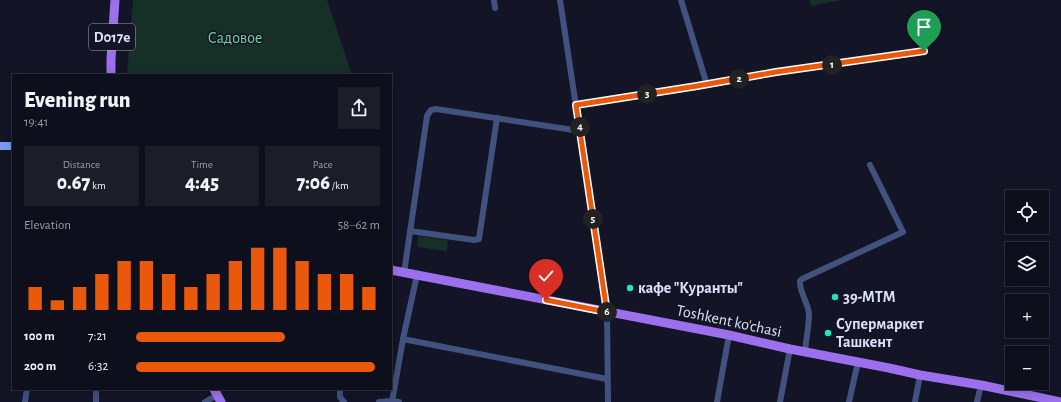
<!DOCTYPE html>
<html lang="en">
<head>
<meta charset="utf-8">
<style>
  :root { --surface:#0e0f1c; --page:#1c1d29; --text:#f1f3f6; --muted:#9b9ca3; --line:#2e2f3b; --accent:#ea580c }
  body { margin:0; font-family:"Alegreya Sans",sans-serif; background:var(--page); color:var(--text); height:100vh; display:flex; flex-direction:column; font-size:15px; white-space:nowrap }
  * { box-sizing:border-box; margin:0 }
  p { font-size:13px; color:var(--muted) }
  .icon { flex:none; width:22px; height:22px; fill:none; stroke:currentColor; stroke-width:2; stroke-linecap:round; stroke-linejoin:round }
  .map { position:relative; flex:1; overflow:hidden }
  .sheet { position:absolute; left:12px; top:74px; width:380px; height:316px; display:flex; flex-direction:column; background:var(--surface); border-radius:0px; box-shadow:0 2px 10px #0003,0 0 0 1px var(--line) }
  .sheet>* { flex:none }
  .tools { position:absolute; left:1005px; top:190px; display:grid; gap:8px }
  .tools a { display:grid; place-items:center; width:44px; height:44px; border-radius:0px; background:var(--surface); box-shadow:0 2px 10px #0003,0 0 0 1px var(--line); font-size:20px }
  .pin { position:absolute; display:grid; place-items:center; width:34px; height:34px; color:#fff; margin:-41px -17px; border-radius:50% 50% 50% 0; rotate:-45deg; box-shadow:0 0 4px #0007 }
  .pin .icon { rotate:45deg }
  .km { position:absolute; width:20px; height:20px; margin:-10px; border-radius:50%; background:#222; color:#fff; font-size:11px; line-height:20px; text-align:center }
  .round { display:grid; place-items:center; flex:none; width:42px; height:42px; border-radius:0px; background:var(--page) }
  .head { display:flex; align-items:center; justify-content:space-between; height:68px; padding:0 12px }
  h1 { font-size:22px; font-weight:800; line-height:30px }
  .metrics { display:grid; grid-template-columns:repeat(3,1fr); gap:6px; height:68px; padding:4px 12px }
  .metrics div { display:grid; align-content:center; border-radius:0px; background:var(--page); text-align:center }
  .metrics b { font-size:20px; font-weight:800 }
  .metrics small { font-size:11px; font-weight:400 }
  .metrics p { font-size:11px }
  .chart { height:112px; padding:8px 12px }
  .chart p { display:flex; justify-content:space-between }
  .chart svg { width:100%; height:72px; margin-top:4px; stroke:var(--accent); stroke-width:6 }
  ul { padding:0 12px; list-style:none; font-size:13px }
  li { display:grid; grid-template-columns:64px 48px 1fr; align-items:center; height:30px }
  li i { height:10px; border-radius:5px; background:var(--accent) }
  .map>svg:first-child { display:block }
  .green { fill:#162f27 }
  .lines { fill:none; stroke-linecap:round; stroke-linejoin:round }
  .street { stroke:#43517f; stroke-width:6 }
  .secondary { stroke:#7e9aef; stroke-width:8 }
  .primary { stroke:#9c70ed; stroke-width:9 }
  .route-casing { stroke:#fff; stroke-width:8 }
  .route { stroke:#ea580c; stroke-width:5 }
  .poi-dot { fill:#1fe3c2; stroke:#131426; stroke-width:1.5 }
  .labels { text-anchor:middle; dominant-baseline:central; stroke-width:3; stroke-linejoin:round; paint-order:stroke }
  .shield { fill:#131426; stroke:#9fa3bb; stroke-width:1 }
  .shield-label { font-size:15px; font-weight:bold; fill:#dbe0fb }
  .park-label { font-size:16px; fill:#6fd39f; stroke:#131426 }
  .poi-label { font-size:16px; font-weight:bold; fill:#dbe0fb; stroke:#131426; text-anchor:start }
  .street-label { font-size:16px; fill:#dbe0fb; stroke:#131426 }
</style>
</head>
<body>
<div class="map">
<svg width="1061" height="402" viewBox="0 0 1061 402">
  <rect width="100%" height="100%" fill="#131426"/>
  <g class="green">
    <polygon points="133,0 327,0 352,75 127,75"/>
    <polygon points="810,0 842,0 811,6"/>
    <polygon points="418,236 448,240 447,251 417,247"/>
  </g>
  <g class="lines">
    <g class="street">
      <polyline points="494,0 495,8"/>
      <polyline points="560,0 607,312 608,402"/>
      <polyline points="681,0 707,85"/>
      <polyline points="576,105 697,87 776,72 924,51"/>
      <polyline points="410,231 474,240 479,239 497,118"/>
      <polyline points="404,273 427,116 431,110 436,109 580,131"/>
      <polyline points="403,339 607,379"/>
      <path d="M805 352C806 340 809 326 809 314 808 303 799 291 800 281L802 279 903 232 870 165"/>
      <polyline points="340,389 340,397 344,402"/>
      <polyline points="25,402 27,389"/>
      <polyline points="96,402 96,389"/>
      <polyline points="205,402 217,395"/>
      <polyline points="379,402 392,401 399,402"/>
      <polyline points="392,402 403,339 417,275"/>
      <polyline points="717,402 729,335"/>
      <polyline points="780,402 790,349"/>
      <polyline points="849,402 858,362"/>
      <polyline points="915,402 920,375"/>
      <polyline points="977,402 981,385"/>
    </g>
    <polyline class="secondary" points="0,146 13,146"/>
    <g class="primary">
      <polyline points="111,75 111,59 115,0"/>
      <polyline points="391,270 729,335 790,349 889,368 920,375 981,385 1061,402"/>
      <polyline points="214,389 221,402"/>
    </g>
  </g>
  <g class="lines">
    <defs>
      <polyline id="route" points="546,300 607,312 576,105 697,86 776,72 924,51"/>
    </defs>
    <use href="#route" class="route-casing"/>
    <use href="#route" class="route"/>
  </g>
  <g class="poi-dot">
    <circle cx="630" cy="288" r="4"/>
    <circle cx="835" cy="297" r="4"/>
    <circle cx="828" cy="333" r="4"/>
  </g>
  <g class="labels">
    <rect class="shield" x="89" y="24" width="46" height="26" rx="3"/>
    <g class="shield-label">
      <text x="112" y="37">D017e</text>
    </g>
    <g class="park-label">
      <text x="235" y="38">Садовое</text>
    </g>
    <g class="poi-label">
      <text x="638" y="288">кафе "Куранты"</text>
      <text x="843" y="297">39-MTM</text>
      <text x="836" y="324">Супермаркет<tspan x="836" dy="18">Ташкент</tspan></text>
    </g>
    <g class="street-label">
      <text transform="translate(729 321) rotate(12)">Toshkent ko'chasi</text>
    </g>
  </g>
</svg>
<div class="tools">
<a><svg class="icon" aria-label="locate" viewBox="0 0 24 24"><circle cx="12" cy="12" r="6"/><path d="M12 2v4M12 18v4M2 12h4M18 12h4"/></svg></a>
<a><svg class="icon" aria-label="layers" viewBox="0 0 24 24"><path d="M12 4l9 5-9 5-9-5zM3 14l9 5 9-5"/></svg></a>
<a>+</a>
<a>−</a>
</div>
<div class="pin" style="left:924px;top:51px;background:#1e9e55"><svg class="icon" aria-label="arrive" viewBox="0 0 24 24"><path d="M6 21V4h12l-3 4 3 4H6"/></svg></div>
<div class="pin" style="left:546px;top:300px;background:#d93025"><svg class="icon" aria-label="check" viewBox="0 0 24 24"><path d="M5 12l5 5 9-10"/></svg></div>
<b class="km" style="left:832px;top:65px">1</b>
<b class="km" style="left:739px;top:79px">2</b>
<b class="km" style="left:647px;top:94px">3</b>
<b class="km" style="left:580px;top:127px">4</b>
<b class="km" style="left:593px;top:219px">5</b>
<b class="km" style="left:607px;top:312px">6</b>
<section class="sheet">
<div class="head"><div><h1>Evening run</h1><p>19:41</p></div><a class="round"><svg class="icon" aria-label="share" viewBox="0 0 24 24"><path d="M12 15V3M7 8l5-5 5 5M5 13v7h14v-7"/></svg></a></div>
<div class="metrics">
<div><p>Distance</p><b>0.67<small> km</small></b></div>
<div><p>Time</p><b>4:45</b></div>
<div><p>Pace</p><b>7:06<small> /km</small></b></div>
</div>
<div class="chart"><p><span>Elevation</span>58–62 m</p>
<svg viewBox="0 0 160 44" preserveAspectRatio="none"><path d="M5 44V30M15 44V38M25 44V30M35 44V22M45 44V14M55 44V14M65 44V22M75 44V30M85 44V22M95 44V14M105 44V6M115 44V6M125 44V14M135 44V22M145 44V22M155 44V30"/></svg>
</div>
<ul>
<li><b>100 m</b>7:21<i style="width:61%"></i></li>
<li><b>200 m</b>6:32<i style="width:98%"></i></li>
</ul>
</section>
</div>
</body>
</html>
